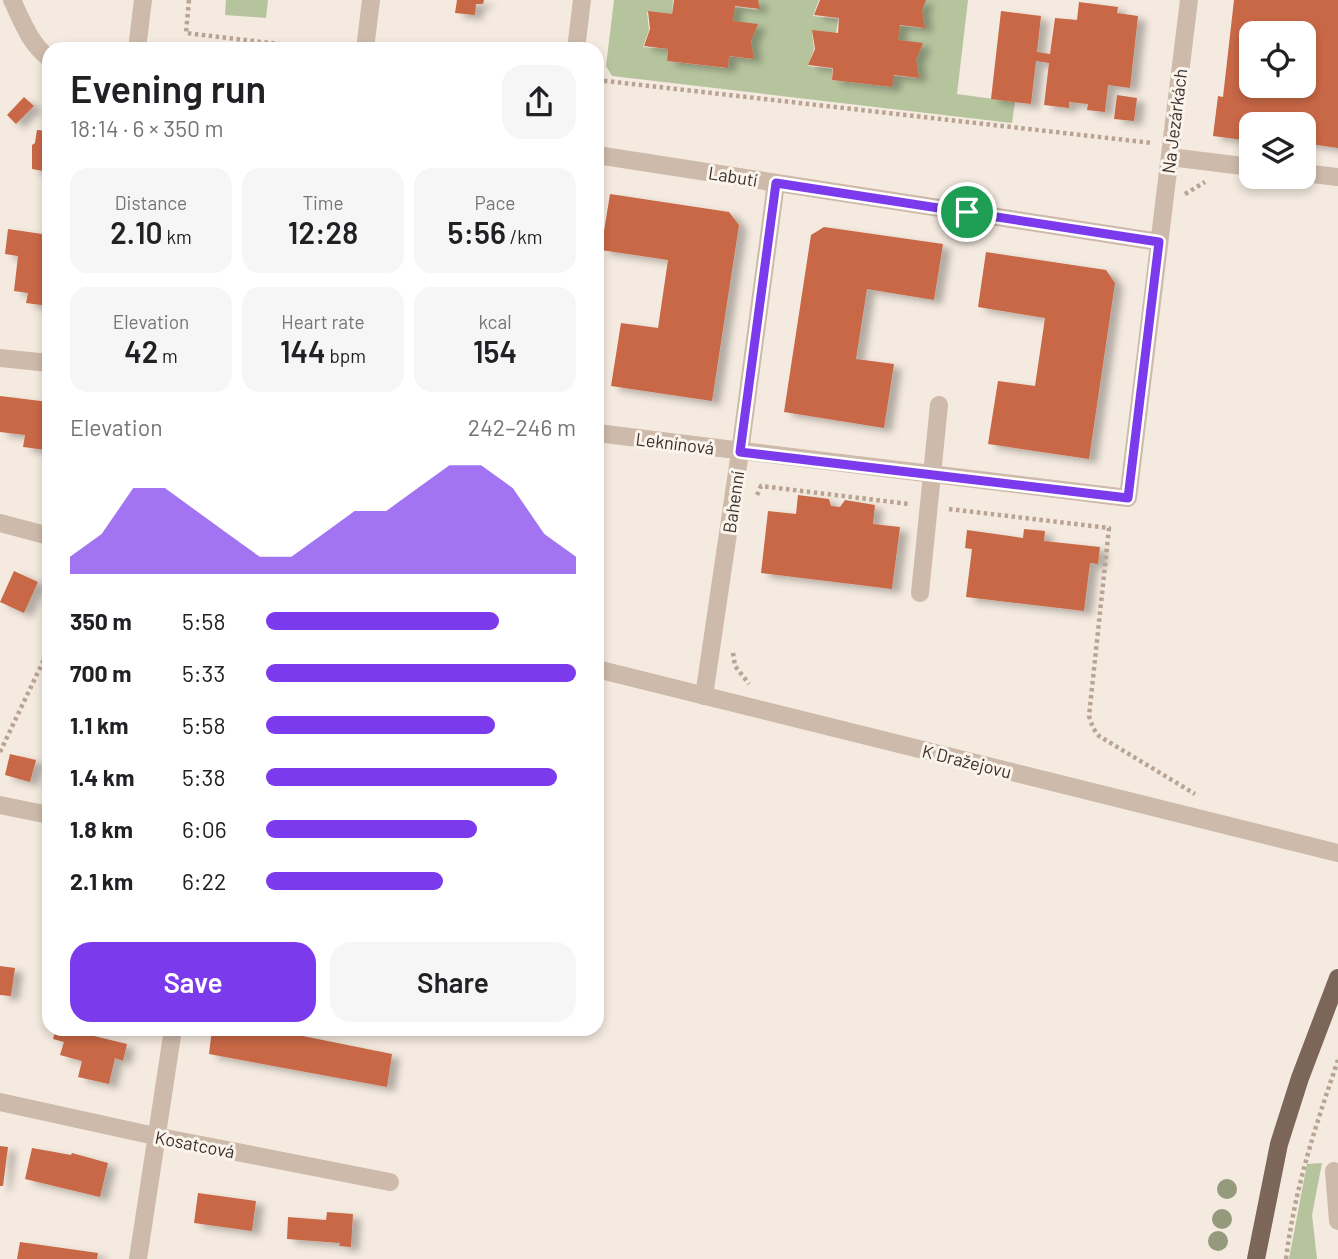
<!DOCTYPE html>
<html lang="en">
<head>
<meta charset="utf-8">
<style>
  :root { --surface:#fff; --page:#f6f6f6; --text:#202124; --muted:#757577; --accent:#7c3aed }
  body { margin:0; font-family:Barlow,sans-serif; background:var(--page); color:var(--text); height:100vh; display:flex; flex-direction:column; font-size:26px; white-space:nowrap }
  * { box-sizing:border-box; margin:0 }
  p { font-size:23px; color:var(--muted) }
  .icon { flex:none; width:38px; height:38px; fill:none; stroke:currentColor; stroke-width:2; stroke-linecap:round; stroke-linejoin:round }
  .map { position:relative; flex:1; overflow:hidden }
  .side { position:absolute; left:42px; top:42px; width:562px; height:994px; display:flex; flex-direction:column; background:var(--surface); border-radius:21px; box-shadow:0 4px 10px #0003 }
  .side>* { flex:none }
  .buttons { position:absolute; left:1239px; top:21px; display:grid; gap:14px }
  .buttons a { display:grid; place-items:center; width:77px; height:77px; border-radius:14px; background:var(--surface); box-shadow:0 4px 10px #0003; font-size:35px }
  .pin { position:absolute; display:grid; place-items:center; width:60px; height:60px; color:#fff; margin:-30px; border:4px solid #fff; border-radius:50%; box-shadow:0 2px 7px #0007 }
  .round { display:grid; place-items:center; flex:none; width:74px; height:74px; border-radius:21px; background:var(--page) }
  .overview { display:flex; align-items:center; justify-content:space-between; height:119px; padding:0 28px }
  h1 { font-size:38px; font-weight:600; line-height:52px }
  .stats { display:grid; grid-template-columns:repeat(3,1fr); gap:10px; height:119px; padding:7px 28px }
  .stats div { display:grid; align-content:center; border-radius:18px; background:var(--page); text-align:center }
  .stats b { font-size:30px; font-weight:600 }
  .stats small { font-size:19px; font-weight:400 }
  .stats p { font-size:19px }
  .chart { height:196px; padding:14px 28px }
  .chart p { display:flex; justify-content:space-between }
  .chart svg { width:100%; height:126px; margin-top:7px; fill:var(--accent); opacity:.7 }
  .action { display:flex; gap:14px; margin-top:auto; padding:14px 28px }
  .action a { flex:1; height:80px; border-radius:21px; background:var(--accent); color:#fff; font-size:28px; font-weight:600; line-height:80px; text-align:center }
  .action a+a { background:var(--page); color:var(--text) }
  ul { padding:0 28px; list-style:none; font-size:23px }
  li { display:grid; grid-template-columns:112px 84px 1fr; align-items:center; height:52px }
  li i { height:18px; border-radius:9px; background:var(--accent) }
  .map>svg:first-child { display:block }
  .green { fill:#b6c49e }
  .building { fill:#c96847; fill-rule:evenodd; filter:url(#shadow) }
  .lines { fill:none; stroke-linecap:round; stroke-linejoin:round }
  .path { stroke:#b9a494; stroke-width:4.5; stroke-dasharray:3.5 3.5; stroke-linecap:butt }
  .minor { stroke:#cdbaaa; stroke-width:18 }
  .major { stroke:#7c665a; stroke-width:18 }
  .tree { fill:#959a7d }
  .route-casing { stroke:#fff; stroke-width:14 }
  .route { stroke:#7c3aed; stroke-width:9 }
  .labels { text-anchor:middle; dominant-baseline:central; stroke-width:6; stroke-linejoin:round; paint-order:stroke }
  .street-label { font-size:18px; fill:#3a2f2a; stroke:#fbf4ec }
</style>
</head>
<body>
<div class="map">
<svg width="1338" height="1259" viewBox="0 0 1338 1259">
  <defs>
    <filter id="shadow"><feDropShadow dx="8" dy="4.5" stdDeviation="3.5" flood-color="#0004"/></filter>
  </defs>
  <rect width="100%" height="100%" fill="#f4eadf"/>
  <g class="green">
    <polygon points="226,0 268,0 266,18 225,15"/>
    <polygon points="614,0 673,0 672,15 647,12 649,30 643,47 668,49 667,61 726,68 728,56 753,59 751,42 732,22 734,7 758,10 757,0 819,0 813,16 838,19 836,34 812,31 814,49 808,66 832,69 832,80 891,87 893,76 918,78 915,60 897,41 899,26 923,28 921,11 925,0 968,0 957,94 1015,102 1012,123 612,76 606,66"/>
    <polygon points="1322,1163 1312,1215 1317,1259 1289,1259 1307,1164"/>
  </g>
  <g class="building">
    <polygon points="457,0 484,0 483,4 476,4 475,15 455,13"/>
    <polygon points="674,0 758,0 760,9 735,6 733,21 758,24 751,41 754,59 729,56 728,68 667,61 668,49 644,46 650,29 648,11 672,14"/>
    <polygon points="820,0 926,0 922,10 925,28 900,25 898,40 923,43 916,60 919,78 894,75 892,87 832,80 833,68 808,65 815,49 812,30 838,33 839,18 814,15"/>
    <path d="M1234 0H1338V148L1304 143V124H1251V159L1242 158 1244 140 1213 136 1218 96 1223 97ZM1251 33H1304V86H1251Z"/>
    <polygon points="1079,2 1118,7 1117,13 1138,16 1130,88 1108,85 1105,112 1087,110 1088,104 1069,102 1069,108 1044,105 1049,63 1036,61 1031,104 991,99 1001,11 1041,16 1037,52 1050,54 1055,18 1077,20"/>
    <polygon points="1117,95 1137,98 1134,121 1114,119"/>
    <polygon points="24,97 34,106 16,124 7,115"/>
    <polygon points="37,130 49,131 49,172 32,169 32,145 35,143"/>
    <polygon points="610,194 729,212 739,225 712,401 611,386 621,323 658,328 668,260 601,250"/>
    <polygon points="824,227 943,244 934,300 867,289 856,359 894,364 884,428 784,412 811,235"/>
    <polygon points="8,229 49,235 46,257 49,257 49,306 26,303 28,293 14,291 18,256 5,254"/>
    <polygon points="986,252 1106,270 1115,283 1089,459 988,444 998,381 1035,386 1045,318 978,307"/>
    <polygon points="0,396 49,402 46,450 23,447 25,435 0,432"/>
    <polygon points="798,495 829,499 831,506 840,507 845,500 875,505 873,524 900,527 892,589 761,573 768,511 796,514"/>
    <polygon points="1024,529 1045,531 1044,541 1100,547 1098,564 1090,563 1084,611 966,597 972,549 965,548 967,530 1023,538"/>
    <polygon points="14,571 38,582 24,613 0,602"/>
    <polygon points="10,754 36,760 30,782 5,775"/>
    <polygon points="0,966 15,968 11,996 0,995"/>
    <polygon points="56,1029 65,1029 127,1044 123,1061 115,1058 109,1084 78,1077 82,1061 60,1055 64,1042 53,1039"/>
    <polygon points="212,1029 273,1030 392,1054 387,1087 209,1054"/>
    <polygon points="0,1146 8,1147 3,1186 0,1186"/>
    <polygon points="32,1148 71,1155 72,1153 108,1163 100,1197 25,1179"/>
    <polygon points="198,1193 256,1201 252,1231 194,1223"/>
    <polygon points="327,1212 353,1214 351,1247 339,1246 340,1243 287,1239 288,1217 326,1220"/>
    <polygon points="20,1242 98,1253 97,1259 17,1259"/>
  </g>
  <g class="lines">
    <g class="path">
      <polyline points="189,0 186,33 321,49"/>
      <polyline points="597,80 1152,143"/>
      <polyline points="1185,194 1205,182"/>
      <polyline points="757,495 761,486 909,504"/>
      <polyline points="949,509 1109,528 1089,716 1093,728 1099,736 1195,794"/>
      <polyline points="733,653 735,666 749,684"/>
      <polyline points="0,752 49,649"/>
      <path d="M1286 1259C1295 1187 1315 1128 1338 1060"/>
    </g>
    <g class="minor">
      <path d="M12 0C22 21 30 44 49 58"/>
      <polyline points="137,49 143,0"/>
      <polyline points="365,49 371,0"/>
      <polyline points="576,49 582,0"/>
      <polyline points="597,155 1159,242"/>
      <polyline points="1170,157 1251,167"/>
      <polyline points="1304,173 1338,177"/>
      <polyline points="0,358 49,363"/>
      <polyline points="597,433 1128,498 1189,0"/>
      <polyline points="0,523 49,536"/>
      <polyline points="920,593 939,405"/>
      <polyline points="597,669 1338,853"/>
      <polyline points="704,696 740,452 776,183"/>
      <polyline points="0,805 49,815"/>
      <polyline points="0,1102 155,1136 390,1182"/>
      <polyline points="1334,1171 1338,1221"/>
      <polyline points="138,1259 173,1029"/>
    </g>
    <polyline class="major" points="1256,1259 1279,1144 1300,1078 1338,978"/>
  </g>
  <g class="tree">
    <circle cx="1227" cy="1189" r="10"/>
    <circle cx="1222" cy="1219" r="10"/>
    <circle cx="1218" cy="1241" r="10"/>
  </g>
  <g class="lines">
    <defs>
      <polygon id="route" points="776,183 1159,242 1128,498 740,452"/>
    </defs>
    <use href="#route" class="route-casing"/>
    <use href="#route" class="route"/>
  </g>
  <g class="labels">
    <g class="street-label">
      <text transform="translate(1174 121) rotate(-83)">Na Jezárkách</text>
      <text transform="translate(733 176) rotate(9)">Labutí</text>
      <text transform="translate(675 443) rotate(7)">Leknínová</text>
      <text transform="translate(733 502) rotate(-82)">Bahenní</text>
      <text transform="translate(967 761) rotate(14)">K Dražejovu</text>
      <text transform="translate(195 1144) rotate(11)">Kosatcová</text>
    </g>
  </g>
</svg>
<div class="buttons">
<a><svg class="icon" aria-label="locate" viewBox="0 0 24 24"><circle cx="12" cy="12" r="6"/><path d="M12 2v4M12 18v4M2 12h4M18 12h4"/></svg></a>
<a><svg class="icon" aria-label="layers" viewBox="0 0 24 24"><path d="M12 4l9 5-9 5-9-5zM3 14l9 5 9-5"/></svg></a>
</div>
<div class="pin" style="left:967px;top:212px;background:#1e9e55"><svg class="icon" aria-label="arrive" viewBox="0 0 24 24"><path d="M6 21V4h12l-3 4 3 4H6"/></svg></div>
<section class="side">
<div class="overview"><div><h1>Evening run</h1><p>18:14 · 6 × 350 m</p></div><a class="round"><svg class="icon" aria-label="share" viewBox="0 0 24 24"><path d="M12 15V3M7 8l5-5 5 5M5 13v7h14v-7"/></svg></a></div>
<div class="stats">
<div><p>Distance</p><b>2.10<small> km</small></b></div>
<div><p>Time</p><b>12:28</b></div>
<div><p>Pace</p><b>5:56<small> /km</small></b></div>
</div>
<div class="stats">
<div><p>Elevation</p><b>42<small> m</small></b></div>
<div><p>Heart rate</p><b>144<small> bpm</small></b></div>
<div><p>kcal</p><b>154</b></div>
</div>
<div class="chart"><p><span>Elevation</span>242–246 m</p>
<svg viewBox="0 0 160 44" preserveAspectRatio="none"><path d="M0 44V38L10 30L20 14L30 14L40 22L50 30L60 38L70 38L80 30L90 22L100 22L110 14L120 6L130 6L140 14L150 30L160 38V44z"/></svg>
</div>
<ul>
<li><b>350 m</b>5:58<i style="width:75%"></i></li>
<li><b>700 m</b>5:33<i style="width:100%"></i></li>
<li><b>1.1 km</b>5:58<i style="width:74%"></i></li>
<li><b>1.4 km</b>5:38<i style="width:94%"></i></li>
<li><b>1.8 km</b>6:06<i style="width:68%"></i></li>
<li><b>2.1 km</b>6:22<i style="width:57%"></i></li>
</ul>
<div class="action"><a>Save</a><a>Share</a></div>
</section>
</div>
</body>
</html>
